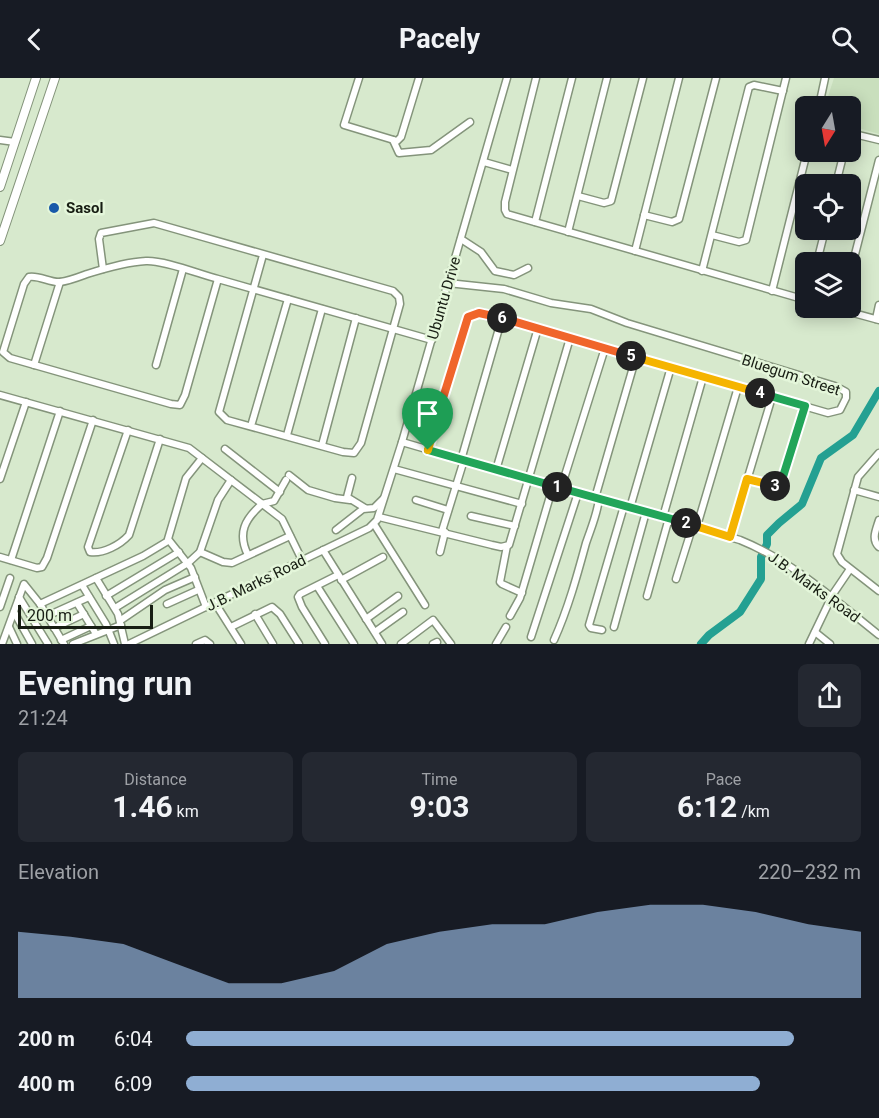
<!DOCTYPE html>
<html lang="en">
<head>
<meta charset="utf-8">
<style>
  :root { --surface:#171b24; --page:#242831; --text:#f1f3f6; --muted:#9ea1a6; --accent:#8faed3 }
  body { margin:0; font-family:Roboto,sans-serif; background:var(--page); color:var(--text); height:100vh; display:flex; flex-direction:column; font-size:22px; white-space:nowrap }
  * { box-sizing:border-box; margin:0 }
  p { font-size:20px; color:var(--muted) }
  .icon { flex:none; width:33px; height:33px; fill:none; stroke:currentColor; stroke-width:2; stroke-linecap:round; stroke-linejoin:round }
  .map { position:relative; height:566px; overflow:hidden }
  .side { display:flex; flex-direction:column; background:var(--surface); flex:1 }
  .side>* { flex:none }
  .needle { width:39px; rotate:191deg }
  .controls { position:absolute; left:795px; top:18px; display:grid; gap:12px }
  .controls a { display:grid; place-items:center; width:66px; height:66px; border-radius:9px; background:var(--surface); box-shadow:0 3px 15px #0003; font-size:30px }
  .scale { position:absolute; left:18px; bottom:15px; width:135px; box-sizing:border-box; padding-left:6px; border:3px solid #171d13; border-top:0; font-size:16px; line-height:21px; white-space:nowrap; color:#171d13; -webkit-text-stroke:4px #e4f6da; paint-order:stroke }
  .pin { position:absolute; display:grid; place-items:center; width:51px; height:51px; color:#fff; margin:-62px -26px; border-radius:50% 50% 50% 0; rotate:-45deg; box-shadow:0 0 6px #0007 }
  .pin .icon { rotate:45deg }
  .km { position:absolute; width:30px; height:30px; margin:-15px; border-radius:50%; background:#222; color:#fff; font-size:16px; line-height:30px; text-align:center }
  .round { display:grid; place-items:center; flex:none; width:63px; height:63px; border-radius:9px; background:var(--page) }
  .head { display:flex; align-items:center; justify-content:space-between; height:102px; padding:0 18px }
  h1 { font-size:33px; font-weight:700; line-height:45px }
  .stats { display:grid; grid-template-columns:repeat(3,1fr); gap:9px; height:102px; padding:6px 18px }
  .stats div { display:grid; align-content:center; border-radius:9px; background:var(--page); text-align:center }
  .stats b { font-size:30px; font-weight:700 }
  .stats small { font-size:16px; font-weight:400 }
  .stats p { font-size:16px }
  .chart { height:168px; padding:12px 18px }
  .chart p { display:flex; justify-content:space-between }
  .chart svg { width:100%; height:108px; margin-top:6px; fill:var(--accent); opacity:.7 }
  ul { padding:0 18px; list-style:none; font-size:20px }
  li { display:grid; grid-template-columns:96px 72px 1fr; align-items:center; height:45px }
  li i { height:15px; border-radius:8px; background:var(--accent) }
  header { display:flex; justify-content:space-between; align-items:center; height:78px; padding:0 18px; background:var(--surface); font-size:27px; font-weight:700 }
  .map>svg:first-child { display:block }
  .built { fill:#c9dfbd }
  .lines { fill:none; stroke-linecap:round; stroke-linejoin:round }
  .river { stroke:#24a092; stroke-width:8 }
  .minor-casing { stroke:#84947b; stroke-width:9 }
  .major-casing { stroke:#84947b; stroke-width:10 }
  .minor { stroke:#fff; stroke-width:6 }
  .major { stroke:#fff; stroke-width:8 }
  .split-1-casing { stroke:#fff; stroke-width:12 }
  .split-2-casing { stroke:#fff; stroke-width:12 }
  .split-3-casing { stroke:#fff; stroke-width:12 }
  .split-4-casing { stroke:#fff; stroke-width:12 }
  .split-5-casing { stroke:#fff; stroke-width:12 }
  .split-6-casing { stroke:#fff; stroke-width:12 }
  .split-7-casing { stroke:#fff; stroke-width:12 }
  .split-8-casing { stroke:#fff; stroke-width:12 }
  .split-1 { stroke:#22a559; stroke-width:8 }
  .split-2 { stroke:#22a559; stroke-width:8 }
  .split-3 { stroke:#f5b400; stroke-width:8 }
  .split-4 { stroke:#22a559; stroke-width:8 }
  .split-5 { stroke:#f5b400; stroke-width:8 }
  .split-6 { stroke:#f0652b; stroke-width:8 }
  .split-7 { stroke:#f0652b; stroke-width:8 }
  .split-8 { stroke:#f5b400; stroke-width:8 }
  .poi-dot { fill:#1859a9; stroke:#e4f6da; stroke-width:2 }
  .labels { text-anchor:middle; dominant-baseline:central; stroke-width:5; stroke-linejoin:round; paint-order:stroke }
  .poi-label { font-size:15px; font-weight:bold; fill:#171d13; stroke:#e4f6da; text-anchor:start }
  .street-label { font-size:15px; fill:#171d13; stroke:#e4f6da }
</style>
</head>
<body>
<header><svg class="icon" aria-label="back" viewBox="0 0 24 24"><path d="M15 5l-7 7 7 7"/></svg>Pacely<svg class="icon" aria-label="search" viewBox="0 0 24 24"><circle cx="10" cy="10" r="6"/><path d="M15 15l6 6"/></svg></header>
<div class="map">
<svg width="879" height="566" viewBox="0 0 879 566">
  <rect width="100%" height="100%" fill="#d7e9cd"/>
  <polygon class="built" points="834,0 879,0 879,56 851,48 850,28 825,28"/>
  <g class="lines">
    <polyline class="river" points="701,566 709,557 740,534 761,501 761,479 767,466 767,457 779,445 802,426 821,380 853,357 879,313"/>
    <defs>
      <g id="minor">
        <polyline points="359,0 344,47 397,63 401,59 419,0"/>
        <polyline points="536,0 505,124 505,132 507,136 806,222"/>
        <polyline points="819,28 825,0"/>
        <polyline points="850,55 879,62"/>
        <polyline points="0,62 15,64"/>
        <polyline points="393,62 399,75 431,72 470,44"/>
        <polyline points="484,84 512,92"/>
        <polyline points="836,106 844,74"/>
        <polyline points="578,118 604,125 611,123 643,0"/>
        <polyline points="644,137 672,144 679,141 716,0"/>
        <polyline points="535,144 572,0"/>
        <polyline points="568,154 607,0"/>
        <polyline points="712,157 739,164 746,162 786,0"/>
        <polyline points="461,161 481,174 495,193 514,197 528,190"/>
        <polyline points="635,173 679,0"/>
        <polyline points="817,184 825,152"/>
        <polyline points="103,191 99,161 101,155 154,145 393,213 399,219 400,226 361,365 354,375 343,374 227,342 219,334 263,177"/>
        <polyline points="702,193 749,9 754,7 783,13"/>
        <polyline points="850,196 879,82"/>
        <path d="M218 201 185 317 180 327 171 326 10 280 3 274 24 206 29 199C39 197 50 205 60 204 69 203 79 199 87 196 106 190 126 184 146 183 164 182 199 196 218 201L432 262"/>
        <polyline points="772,213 807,74"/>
        <polyline points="835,230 879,242"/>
        <polyline points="876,241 879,227"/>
        <polyline points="34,287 60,204"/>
        <polyline points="156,287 183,191"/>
        <polyline points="0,317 189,370 282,441 302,482"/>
        <polyline points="251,348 288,221"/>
        <path d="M128 352 88 469 90 474C103 476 120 467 129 457L160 361"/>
        <polyline points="287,357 322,231"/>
        <path d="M402 364 740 462C792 483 835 522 879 557"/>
        <polyline points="322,367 356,240"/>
        <polyline points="225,371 280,414"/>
        <polyline points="427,372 466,243 475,235 483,235 828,335 840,332 846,320 846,314 835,308 627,245 591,231 551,225 504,211 448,205"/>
        <polyline points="879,375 858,399 837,476 842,484 879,513"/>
        <polyline points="202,380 186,400 168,461 191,490 206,529"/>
        <polyline points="461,382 502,240"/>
        <polyline points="394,391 522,426"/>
        <polyline points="496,392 538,250"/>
        <polyline points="289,397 308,412 335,420 350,422"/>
        <polyline points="352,400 347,419 365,430"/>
        <polyline points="0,401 26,324"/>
        <polyline points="747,401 773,408 781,406 805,328"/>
        <polyline points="561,410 605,270"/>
        <polyline points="854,412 879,419"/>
        <polyline points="595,420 636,279"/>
        <polyline points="416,422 448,432"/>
        <polyline points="262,426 274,423 286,402"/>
        <polyline points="630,430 671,289"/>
        <polyline points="471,438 515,448"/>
        <polyline points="379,439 492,467 501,469 509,467 570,260"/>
        <polyline points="663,439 703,299"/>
        <path d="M879 442C876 452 871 461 879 469"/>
        <polyline points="374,446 425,527"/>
        <polyline points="697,448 738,309"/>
        <polyline points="336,452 363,431 374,430 383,421"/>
        <polyline points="442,453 464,382"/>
        <polyline points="730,459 772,319"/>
        <polyline points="507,468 500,504 502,506 522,515"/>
        <polyline points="323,472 382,566"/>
        <polyline points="200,474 223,484 232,485 290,458"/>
        <polyline points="440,474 445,454"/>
        <path d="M248 477C237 455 245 441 262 426"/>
        <polyline points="0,479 37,490 42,489 47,480 93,342"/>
        <polyline points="11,482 60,333"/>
        <polyline points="96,500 118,536 125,566"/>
        <polyline points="676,501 693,447"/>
        <polyline points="341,502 383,479"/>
        <polyline points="82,507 106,546 114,566"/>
        <polyline points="317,508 354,566"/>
        <polyline points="106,518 179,474"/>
        <polyline points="647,518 669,440"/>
        <polyline points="19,519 48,566"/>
        <polyline points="77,525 96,556"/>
        <polyline points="215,525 241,566"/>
        <polyline points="40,526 143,478 168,463"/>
        <polyline points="167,526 198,512"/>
        <polyline points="0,529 10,500"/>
        <polyline points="115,530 188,485 200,474 218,422 231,402"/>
        <polyline points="14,534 32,566"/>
        <polyline points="255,536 273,566"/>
        <polyline points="47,538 89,519"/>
        <polyline points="510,538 520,520 553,408"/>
        <polyline points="366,541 398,518"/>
        <polyline points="121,542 165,512 195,499"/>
        <polyline points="9,549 17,566"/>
        <polyline points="231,549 272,529 280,536 299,566"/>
        <polyline points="614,549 646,434"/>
        <polyline points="54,550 84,536"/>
        <polyline points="602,552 591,550 589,547 624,428"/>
        <polyline points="375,554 403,534"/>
        <polyline points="815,554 830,566"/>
        <polyline points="531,559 578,415"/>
        <polyline points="61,562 91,548"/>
        <path d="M554 562C568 531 577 498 586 465 591 450 597 437 599 421"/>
        <polyline points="2,566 24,506 40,526 64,566"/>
        <polyline points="73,566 121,547"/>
        <polyline points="129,566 369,450 377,442 402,364 507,0"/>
        <polyline points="196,566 205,562 210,566"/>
        <polyline points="325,566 302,529 298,519 300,516 338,497"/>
        <polyline points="401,566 433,542 451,566"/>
        <polyline points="433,566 437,564"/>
        <polyline points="496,566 506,549"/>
        <polyline points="809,566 833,516 850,491"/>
      </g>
      <g id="major">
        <polyline points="0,109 36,0"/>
        <polyline points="0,163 55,0"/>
      </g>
    </defs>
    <use href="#minor" class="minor-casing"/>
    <use href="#major" class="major-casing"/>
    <use href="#minor" class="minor"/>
    <use href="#major" class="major"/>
  </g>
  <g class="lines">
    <defs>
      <polyline id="split-1" points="428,372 557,409"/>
      <polyline id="split-2" points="557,409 686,445"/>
      <polyline id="split-3" points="686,445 730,459 747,401 775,408"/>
      <polyline id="split-4" points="760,315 805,328 781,405 775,408"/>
      <polyline id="split-5" points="631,278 760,315"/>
      <polyline id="split-6" points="502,240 631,278"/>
      <polyline id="split-7" points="439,333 468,239 479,235 502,240"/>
      <polyline id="split-8" points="428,372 439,333"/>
    </defs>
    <use href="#split-1" class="split-1-casing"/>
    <use href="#split-2" class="split-2-casing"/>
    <use href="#split-3" class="split-3-casing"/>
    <use href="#split-4" class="split-4-casing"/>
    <use href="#split-5" class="split-5-casing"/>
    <use href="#split-6" class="split-6-casing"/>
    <use href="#split-7" class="split-7-casing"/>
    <use href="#split-8" class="split-8-casing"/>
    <use href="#split-1" class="split-1"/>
    <use href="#split-2" class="split-2"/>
    <use href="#split-3" class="split-3"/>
    <use href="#split-4" class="split-4"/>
    <use href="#split-5" class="split-5"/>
    <use href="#split-6" class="split-6"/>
    <use href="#split-7" class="split-7"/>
    <use href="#split-8" class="split-8"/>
  </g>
  <circle class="poi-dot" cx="54" cy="130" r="6"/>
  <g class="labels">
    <g class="poi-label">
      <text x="66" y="130">Sasol</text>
    </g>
    <g class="street-label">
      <text transform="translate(444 220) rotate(-74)">Ubuntu Drive</text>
      <text transform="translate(791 297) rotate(18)">Bluegum Street</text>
      <text transform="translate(256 505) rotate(-26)">J.B. Marks Road</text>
      <text transform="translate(814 509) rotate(36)">J.B. Marks Road</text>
    </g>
  </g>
</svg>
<div class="controls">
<a><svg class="needle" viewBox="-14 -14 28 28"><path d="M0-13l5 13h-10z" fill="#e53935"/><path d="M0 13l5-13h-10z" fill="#9ea1a6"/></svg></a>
<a><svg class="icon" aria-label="locate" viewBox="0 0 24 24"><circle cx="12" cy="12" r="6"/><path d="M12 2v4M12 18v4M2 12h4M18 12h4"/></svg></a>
<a><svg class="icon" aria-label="layers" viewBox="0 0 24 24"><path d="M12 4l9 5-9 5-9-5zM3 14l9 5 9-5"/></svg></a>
</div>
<div class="scale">200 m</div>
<div class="pin" style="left:428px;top:372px;background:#1e9e55"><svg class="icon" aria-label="arrive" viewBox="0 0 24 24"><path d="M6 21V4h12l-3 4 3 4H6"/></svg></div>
<b class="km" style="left:557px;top:409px">1</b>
<b class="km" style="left:686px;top:445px">2</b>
<b class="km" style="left:775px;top:408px">3</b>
<b class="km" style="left:760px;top:315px">4</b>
<b class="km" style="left:631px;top:278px">5</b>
<b class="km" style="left:502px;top:240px">6</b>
</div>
<section class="side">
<div class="head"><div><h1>Evening run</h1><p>21:24</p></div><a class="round"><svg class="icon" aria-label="share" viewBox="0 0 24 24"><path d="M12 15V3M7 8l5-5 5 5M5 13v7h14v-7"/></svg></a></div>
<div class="stats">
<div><p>Distance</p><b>1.46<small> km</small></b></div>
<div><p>Time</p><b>9:03</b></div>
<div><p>Pace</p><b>6:12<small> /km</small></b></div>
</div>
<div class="chart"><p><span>Elevation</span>220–232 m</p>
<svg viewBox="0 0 160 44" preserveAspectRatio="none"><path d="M0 44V17L10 19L20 22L30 30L40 38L50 38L60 33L70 22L80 17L90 14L100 14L110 9L120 6L130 6L140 9L150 14L160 17V44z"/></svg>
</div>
<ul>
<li><b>200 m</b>6:04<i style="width:90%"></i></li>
<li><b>400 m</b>6:09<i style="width:85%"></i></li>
</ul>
</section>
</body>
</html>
